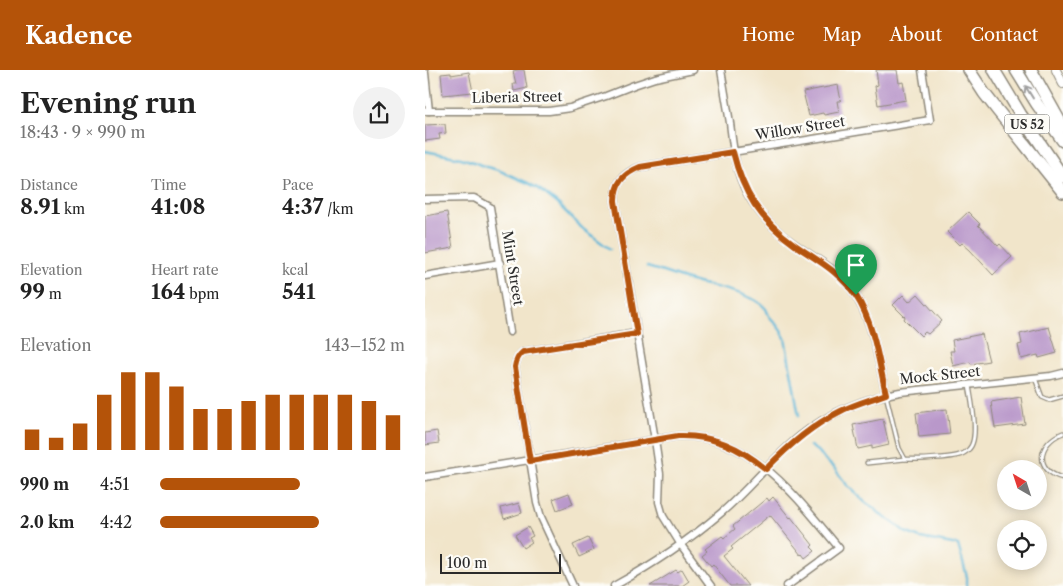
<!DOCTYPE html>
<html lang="en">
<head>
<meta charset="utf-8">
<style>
  :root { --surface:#fff; --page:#f2f2f2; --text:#222; --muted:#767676; --accent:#b45309 }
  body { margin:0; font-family:"Libre Caslon Text",serif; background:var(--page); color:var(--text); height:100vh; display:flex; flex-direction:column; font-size:19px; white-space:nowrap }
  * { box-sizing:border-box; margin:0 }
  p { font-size:16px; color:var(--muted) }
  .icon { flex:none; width:28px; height:28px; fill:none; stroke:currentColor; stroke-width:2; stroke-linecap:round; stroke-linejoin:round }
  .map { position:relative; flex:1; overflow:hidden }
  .drawer { display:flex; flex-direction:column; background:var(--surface); width:425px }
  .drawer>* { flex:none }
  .needle { width:32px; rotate:321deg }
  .tools { position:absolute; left:572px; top:390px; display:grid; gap:10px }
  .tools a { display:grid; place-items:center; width:50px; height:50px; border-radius:50%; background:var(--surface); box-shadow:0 2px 12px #0003; font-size:25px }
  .scale { position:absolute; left:15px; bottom:12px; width:121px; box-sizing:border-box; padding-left:5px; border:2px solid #2b2b2b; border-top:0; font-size:14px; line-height:18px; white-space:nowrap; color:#2b2b2b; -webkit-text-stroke:4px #fdfcf7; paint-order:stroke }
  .pin { position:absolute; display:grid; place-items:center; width:42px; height:42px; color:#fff; margin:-51px -21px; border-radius:50% 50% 50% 0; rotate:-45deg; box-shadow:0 0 5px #0007 }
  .pin .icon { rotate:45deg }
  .round { display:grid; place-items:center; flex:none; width:52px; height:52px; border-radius:26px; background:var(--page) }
  .summary { display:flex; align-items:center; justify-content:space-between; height:85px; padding:0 20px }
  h1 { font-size:28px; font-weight:700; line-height:38px }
  .stats { display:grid; grid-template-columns:repeat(3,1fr); gap:8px; height:85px; padding:5px 20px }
  .stats div { display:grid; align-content:center }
  .stats b { font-size:21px; font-weight:700 }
  .stats small { font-size:14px; font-weight:400 }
  .stats p { font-size:14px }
  .chart { height:140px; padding:10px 20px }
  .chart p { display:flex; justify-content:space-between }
  .chart svg { width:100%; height:90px; margin-top:5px; stroke:var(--accent); stroke-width:6 }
  ul { padding:0 20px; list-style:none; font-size:16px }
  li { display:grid; grid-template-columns:80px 60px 1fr; align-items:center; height:38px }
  li i { height:12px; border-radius:6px; background:var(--accent) }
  header { display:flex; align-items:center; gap:30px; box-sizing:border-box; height:70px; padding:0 25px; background:var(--accent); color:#fff }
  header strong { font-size:24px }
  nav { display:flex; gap:28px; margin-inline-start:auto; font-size:18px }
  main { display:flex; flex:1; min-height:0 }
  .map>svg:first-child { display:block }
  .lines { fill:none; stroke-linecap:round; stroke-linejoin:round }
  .stream { stroke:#58b4d6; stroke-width:2.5 }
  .building { fill:#b998ca }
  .service-casing { stroke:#8e887a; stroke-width:5.5 }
  .minor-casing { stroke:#8e887a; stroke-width:9 }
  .tertiary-casing { stroke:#8e887a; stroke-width:10 }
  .motorway-casing { stroke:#8e887a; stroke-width:14 }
  .service { stroke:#fff; stroke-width:3 }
  .minor { stroke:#fff; stroke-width:6 }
  .tertiary { stroke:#fff; stroke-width:8 }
  .motorway { stroke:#fff; stroke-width:11 }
  .oneway { stroke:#a0a0a0 }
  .route-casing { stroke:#fff; stroke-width:10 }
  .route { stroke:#b45309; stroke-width:6 }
  .labels { text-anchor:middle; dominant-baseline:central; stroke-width:5; stroke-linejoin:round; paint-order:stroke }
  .shield { fill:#fdfcf7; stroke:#6a6a68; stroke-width:1 }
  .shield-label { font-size:12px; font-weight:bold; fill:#2b2b2b }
  .street-label { font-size:14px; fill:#2b2b2b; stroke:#fdfcf7 }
</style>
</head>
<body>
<header>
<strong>Kadence</strong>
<nav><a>Home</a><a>Map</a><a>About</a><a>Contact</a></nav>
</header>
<main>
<section class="drawer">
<div class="summary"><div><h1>Evening run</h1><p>18:43 · 9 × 990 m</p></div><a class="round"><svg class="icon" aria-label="share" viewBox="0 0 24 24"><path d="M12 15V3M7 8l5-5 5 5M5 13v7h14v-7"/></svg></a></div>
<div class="stats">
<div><p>Distance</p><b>8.91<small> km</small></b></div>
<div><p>Time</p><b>41:08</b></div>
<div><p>Pace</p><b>4:37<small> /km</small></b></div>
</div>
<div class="stats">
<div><p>Elevation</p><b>99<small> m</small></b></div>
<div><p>Heart rate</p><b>164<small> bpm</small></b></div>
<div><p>kcal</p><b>541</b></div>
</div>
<div class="chart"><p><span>Elevation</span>143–152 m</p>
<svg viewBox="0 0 160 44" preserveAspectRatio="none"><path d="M5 44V34M15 44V38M25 44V31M35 44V17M45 44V6M55 44V6M65 44V13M75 44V24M85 44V24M95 44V20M105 44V17M115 44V17M125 44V17M135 44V17M145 44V20M155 44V27"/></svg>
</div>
<ul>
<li><b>990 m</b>4:51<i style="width:57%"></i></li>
<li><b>2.0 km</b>4:42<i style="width:65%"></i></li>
</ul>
</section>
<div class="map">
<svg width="638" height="516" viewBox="0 0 638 516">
  <rect width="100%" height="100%" fill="#fdfcf7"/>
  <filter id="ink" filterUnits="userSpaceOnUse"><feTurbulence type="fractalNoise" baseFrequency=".02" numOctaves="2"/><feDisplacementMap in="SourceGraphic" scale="10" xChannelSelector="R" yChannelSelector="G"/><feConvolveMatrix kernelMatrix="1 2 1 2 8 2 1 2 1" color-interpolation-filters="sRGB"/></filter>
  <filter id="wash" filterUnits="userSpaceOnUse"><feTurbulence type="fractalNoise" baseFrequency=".0096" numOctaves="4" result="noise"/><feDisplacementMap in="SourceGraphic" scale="20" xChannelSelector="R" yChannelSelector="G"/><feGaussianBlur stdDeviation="1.12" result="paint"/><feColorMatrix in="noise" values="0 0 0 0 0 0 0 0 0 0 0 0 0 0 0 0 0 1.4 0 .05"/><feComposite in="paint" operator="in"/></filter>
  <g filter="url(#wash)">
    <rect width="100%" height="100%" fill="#f1e5ca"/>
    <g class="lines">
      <g class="stream">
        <polyline points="0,81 36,88 49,92 58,96 73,100 103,113 114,119 133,134 158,159 185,179"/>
        <path d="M222 197C237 201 251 207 266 211 285 217 328 222 341 239 342 241 343 244 344 246 350 253 356 259 360 268L374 346"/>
        <polyline points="385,376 395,383 400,390 409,398 422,415 441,433 449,438 457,446 468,452 480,462 495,468 533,475 542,507 542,516"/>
      </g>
    </g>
    <g id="blocks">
      <g class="building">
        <polygon points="93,0 99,0 102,18 89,21 88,14 91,14 88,1"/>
        <polygon points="451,0 472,0 474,13 478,12 481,30 453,35 450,16 453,15"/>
        <polygon points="44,2 48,22 18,25 16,4 26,3 26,5"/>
        <polygon points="413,15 416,31 412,31 414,42 399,45 398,43 384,46 378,22"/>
        <polygon points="20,54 21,63 14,64 15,69 0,71 0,55"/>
        <polygon points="22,142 28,178 0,183 0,146"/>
        <polygon points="543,142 555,154 553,155 573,176 575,174 587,187 568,205 545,180 537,173 535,175 522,162"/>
        <polygon points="493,224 517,251 503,264 500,262 496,266 479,249 480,247 468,235 478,225 484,232"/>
        <polygon points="624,257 632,283 614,288 613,285 596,289 593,275 597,274 595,264"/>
        <polygon points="557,264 564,291 546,294 545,292 528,296 525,281 529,281 527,270"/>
        <polygon points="596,327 600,354 570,358 566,332"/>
        <polygon points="522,339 525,364 494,367 491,343"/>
        <polygon points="458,349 464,375 447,379 447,376 433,379 428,355"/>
        <polygon points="12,361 14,373 0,375 0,363"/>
        <polygon points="144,423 148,434 132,440 128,429"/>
        <polygon points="348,427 365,448 366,447 388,475 386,477 390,481 381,488 378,484 377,485 345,445 306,477 308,479 299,486 323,516 305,516 288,494 286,496 277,485 282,481 280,479 297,466 299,468 310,459 308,456 342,428 344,431"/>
        <polygon points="94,433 97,443 79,449 76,438"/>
        <polygon points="103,457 108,466 104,468 107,472 98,478 90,465"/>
        <polygon points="163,468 169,480 154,487 148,475"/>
        <polygon points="257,499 264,511 257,516 225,516 251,500 253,502"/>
      </g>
    </g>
  </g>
  <g filter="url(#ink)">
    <use href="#blocks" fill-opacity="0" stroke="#8e887a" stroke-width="1"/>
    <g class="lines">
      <defs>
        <g id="service">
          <polyline points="610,308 617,327 624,330 638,326"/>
          <path d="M461 325 474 378 480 389C492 390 503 389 515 388 525 387 537 387 544 379 555 368 546 329 544 315"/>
          <path d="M638 363C612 373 609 401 638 408"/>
          <polyline points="442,393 480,389"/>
        </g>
        <g id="minor">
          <path d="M296 0C299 18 302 35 305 53 308 77 310 101 322 123 334 144 351 162 371 175 386 186 404 195 417 208 447 239 452 284 461 324"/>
          <polyline points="0,3 4,41"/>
          <polyline points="0,41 124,41 145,38 181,26 209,15 230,8 268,0"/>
          <polyline points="0,129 49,128 65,137 85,262"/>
          <polyline points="0,206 75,193"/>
          <path d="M0 407 253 366C326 363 372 428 414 478L362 516"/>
          <path d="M148 516 116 447 112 433 90 297C91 290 93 286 98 282L212 263"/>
          <path d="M189 516C227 495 263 471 296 443 324 419 347 389 375 366 404 343 440 328 475 322L626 306 638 303"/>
          <path d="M286 516 256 475 238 446 234 432 235 404 230 370 190 131C190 113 198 103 215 97L505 50 497 0"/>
        </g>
        <polyline id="tertiary" points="631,0 638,14"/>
        <g id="motorway">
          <polyline points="544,0 559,23 573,41 638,122"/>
          <polyline points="569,0 596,45 638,107"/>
          <polyline points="591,0 612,34 638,71"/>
          <polyline points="606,0 638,57"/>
        </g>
      </defs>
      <use href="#service" class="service-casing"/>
      <use href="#minor" class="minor-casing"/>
      <use href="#tertiary" class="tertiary-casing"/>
      <use href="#motorway" class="motorway-casing"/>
      <use href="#service" class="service"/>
      <use href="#minor" class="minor"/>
      <use href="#tertiary" class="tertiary"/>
      <use href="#motorway" class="motorway"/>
    </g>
    <defs><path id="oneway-shaft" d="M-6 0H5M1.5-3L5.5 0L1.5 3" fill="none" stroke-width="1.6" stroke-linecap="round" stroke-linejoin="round" transform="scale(1.25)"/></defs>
    <use class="oneway" href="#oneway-shaft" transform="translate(604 22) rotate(-122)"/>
  </g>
  <g class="lines" filter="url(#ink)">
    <defs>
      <path id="route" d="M308 82C318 123 335 150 370 175 393 191 415 202 431 226 449 253 454 293 461 324 445 330 429 334 414 342 386 356 363 376 341 399 314 377 288 365 253 366L105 391 90 297C91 290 93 286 98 282L212 264 190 131C190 113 198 104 215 97Z"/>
    </defs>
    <use href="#route" class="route-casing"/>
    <use href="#route" class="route"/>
  </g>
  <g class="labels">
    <rect class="shield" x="579.5" y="44.5" width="45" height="19" rx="4"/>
    <g class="shield-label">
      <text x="602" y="54">US 52</text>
    </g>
    <g class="street-label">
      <text transform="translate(92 27) rotate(-1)">Liberia Street</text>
      <text transform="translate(375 58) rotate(-9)">Willow Street</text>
      <text transform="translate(88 198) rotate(81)">Mint Street</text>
      <text transform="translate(515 305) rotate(-6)">Mock Street</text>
    </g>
  </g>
</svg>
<div class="tools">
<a><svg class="needle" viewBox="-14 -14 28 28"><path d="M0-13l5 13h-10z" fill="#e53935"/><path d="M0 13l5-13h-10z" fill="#767676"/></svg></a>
<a><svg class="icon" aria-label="locate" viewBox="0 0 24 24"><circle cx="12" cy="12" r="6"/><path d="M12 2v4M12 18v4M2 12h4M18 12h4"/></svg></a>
</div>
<div class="scale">100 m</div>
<div class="pin" style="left:431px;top:225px;background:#1e9e55"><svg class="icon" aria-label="arrive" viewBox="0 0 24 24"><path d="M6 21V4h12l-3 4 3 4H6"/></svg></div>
</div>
</main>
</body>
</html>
